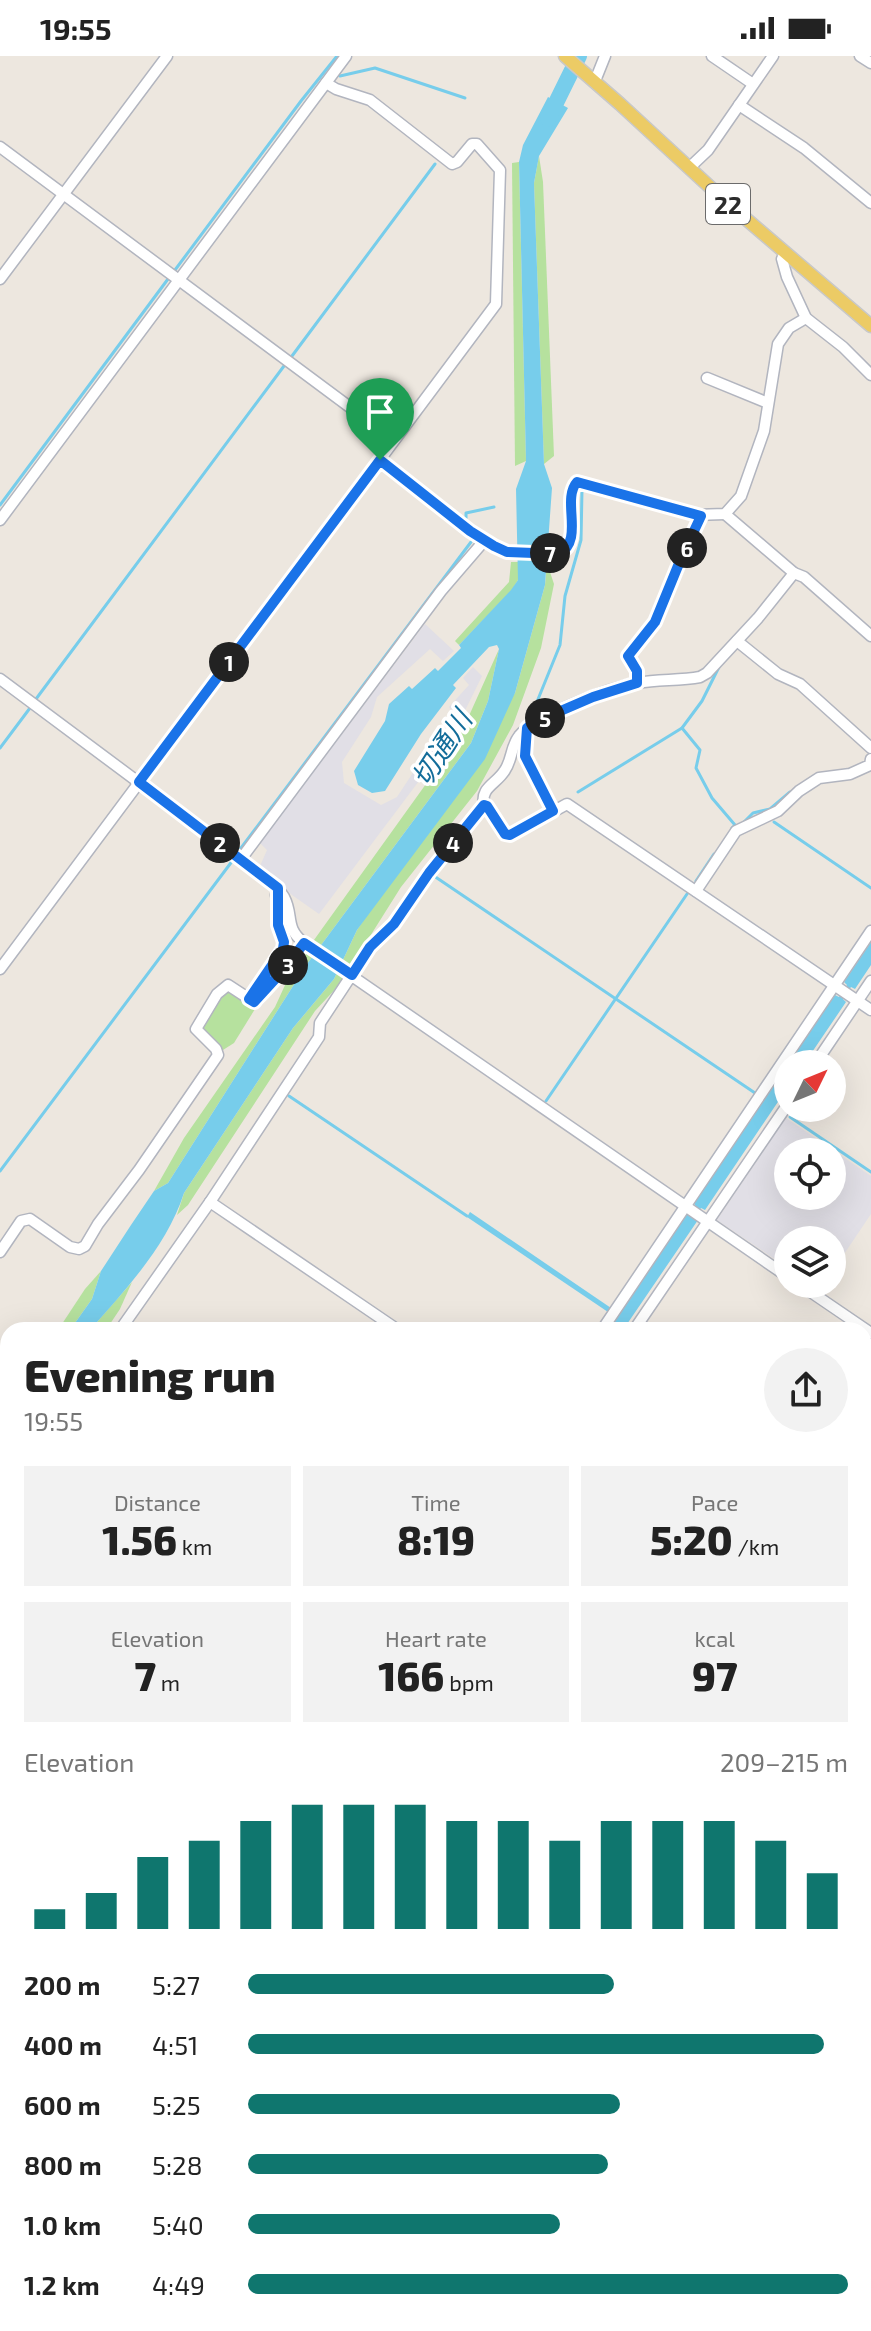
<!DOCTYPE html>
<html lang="en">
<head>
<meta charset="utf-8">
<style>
  :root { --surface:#fff; --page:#f2f2f2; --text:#222; --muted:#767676; --accent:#0f766e }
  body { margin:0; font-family:"Exo 2","Noto Sans JP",sans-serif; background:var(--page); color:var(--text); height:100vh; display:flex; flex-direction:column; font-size:30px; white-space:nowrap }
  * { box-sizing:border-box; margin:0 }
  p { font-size:26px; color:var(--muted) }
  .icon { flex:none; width:44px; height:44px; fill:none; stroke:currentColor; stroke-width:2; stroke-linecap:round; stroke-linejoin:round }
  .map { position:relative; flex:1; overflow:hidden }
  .side { position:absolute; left:0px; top:1266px; width:872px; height:1010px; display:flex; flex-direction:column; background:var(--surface); border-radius:24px 24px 0 0; box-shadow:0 8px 32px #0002 }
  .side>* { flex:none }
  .needle { width:52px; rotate:47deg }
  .buttons { position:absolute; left:774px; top:994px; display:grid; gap:16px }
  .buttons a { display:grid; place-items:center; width:72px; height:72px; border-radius:50%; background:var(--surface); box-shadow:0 8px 32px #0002; font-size:40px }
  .pin { position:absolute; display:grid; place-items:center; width:68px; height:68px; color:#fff; margin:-82px -34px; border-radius:50% 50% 50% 0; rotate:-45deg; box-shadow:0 0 8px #0007 }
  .pin .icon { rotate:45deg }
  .km { position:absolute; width:40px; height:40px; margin:-20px; border-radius:50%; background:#222; color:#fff; font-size:22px; line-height:40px; text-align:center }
  .round { display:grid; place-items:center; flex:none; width:84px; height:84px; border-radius:42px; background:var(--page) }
  .summary { display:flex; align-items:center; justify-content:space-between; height:136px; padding:0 24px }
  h1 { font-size:44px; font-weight:800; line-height:60px }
  .stats { display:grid; grid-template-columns:repeat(3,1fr); gap:12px; height:136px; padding:8px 24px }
  .stats div { display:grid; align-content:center; border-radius:0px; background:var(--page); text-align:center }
  .stats b { font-size:40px; font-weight:800 }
  .stats small { font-size:22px; font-weight:400 }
  .stats p { font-size:22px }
  .chart { height:224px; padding:16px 24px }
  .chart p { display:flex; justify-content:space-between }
  .chart svg { width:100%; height:144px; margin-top:8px; stroke:var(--accent); stroke-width:6 }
  ul { padding:0 24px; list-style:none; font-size:26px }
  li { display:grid; grid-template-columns:128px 96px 1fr; align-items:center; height:60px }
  li i { height:20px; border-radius:10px; background:var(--accent) }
  .status { display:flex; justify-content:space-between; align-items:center; height:56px; padding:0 40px; background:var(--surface); direction:ltr }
  .status svg { height:22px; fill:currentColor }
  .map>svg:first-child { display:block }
  .industrial { fill:#e1dfe6; fill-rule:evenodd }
  .green { fill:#b6e19e }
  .water { fill:#77cdeb }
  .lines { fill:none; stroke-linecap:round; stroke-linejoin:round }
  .stream { stroke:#77cdeb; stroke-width:3 }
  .river { stroke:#77cdeb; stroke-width:16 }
  .minor-casing { stroke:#b2b5bf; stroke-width:13 }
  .major-casing { stroke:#c8c8c8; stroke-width:15 }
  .minor { stroke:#fff; stroke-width:10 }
  .major { stroke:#eccb65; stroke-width:12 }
  .route-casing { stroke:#fff; stroke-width:16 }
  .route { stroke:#1a73e8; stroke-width:10 }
  .labels { text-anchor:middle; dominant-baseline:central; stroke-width:7; stroke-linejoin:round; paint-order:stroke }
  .shield { fill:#fff; stroke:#6b6b6b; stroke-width:2 }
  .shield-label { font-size:24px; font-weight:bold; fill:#2c2c2c }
  .water-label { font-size:28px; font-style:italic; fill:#136d9a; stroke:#fff }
</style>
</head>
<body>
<div class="status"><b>19:55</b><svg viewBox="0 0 49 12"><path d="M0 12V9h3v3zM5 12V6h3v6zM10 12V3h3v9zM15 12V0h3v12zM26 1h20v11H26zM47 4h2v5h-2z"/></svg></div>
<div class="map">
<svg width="871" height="2275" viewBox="0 0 871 2275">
  <rect width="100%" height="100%" fill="#ede7df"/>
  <g class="industrial">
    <polygon points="425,568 454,595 443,605 430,593 377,641 371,661 342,706 344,727 381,749 397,741 453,656 449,651 469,629 463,622 473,611 482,620 452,681 319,858 292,839 260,810 267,794 260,787"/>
    <path d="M786 1062 871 1120V1158L832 1216V1184H788V1212L717 1164ZM832 1096V1140H788V1096Z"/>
  </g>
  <g class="green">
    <polygon points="539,100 543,126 554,400 544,408 534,127"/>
    <polygon points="519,106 526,405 515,410 512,107"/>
    <polygon points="511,506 518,506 518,524 512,534 459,589 455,585 509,526"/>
    <polygon points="547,507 554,528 541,592 513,669 477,735 401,831 340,928 315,955 188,1149 177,1159 184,1137 293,972 334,923 357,874 515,637 545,529"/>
    <polygon points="499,593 488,645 471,687 307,908 168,1127 154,1135 184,1082 275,951 291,916 459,682"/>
    <polygon points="231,935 255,953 234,987 223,994 202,972 222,939"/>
    <polygon points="101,1215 92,1243 70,1274 58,1274 85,1233"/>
    <polygon points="132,1226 120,1253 106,1274 90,1274"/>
    <polygon points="864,2011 871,2016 871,2169 864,2164"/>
  </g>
  <g class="water">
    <path d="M548 41 568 52 539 100 534 127 544 408 552 432 545 529 515 637 485 703 357 874 334 923 293 972 184 1137C167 1190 126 1233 90 1274H70L92 1243 101 1215 131 1169 154 1135 168 1127 307 908 471 687 488 645 499 593 497 589 489 591 453 629 456 632 421 678 385 735 372 737 358 729 354 715 385 665 389 648 409 630 412 633 435 612 438 615 461 592 459 589 511 534 518 524 516 433 526 405 519 106 523 89Z"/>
    <polygon points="871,886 871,909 855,933 851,931 843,943 846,946 804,1008 788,1008 835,939 839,941 847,929 844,926"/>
    <polygon points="788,1009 788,1031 705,1154 701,1152 695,1161 698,1164 623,1274 608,1274 687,1157 691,1159 696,1151 694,1147"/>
    <polygon points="470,1156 611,1252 608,1256 467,1161"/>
    <polygon points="8,1366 8,1397 0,1410 0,1379"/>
    <polygon points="8,2154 8,2207 0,2220 0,2166"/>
  </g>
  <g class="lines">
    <g class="stream">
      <polyline points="340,20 375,12 465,42"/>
      <polyline points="175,214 301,45 337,0"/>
      <polyline points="292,300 435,108"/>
      <polyline points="0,449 168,223"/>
      <polyline points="466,462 466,457 494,451"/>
      <polyline points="719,611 702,645 682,672 700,694 696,712 712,742 735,769 732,772"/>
      <polyline points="36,643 284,310"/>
      <polyline points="530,663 560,589 565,540 581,484 582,434"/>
      <polyline points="0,692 30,652"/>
      <polyline points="578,736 682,672"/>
      <polyline points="744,766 753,757 770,753 790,736"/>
      <polyline points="774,766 871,832"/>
      <polyline points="238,796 471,486"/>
      <polyline points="434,820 755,1037"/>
      <polyline points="696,825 714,798"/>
      <polyline points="289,1040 467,1160"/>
      <polyline points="546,1045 687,838"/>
      <polyline points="790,1061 871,1116"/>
      <polyline points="0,1115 233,804"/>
      <polyline points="864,1430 871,1434"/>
      <polyline points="864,2010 871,2015"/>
      <polyline points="244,2268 255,2275"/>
      <polyline points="770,2268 780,2275"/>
      <polyline points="684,2271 691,2275"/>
    </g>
    <polyline class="river" points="548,63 579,0"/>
    <defs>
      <g id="minor">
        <polyline points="712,0 753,28"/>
        <polyline points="860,0 871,7"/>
        <polyline points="595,25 605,0"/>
        <polyline points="739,49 804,92 871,147"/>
        <polyline points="0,91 394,384"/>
        <polyline points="689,112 708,94 773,0"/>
        <polyline points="785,197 782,203 787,221 806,262 843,291 871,319"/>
        <polyline points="0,223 167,0"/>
        <polyline points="707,322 768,347"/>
        <path d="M380 404 484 485 507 496 559 498C584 483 561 444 577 426L694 459 725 458 741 440 764 375 778 288 789 272 806 262"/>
        <polyline points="725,458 794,517 804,521 871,580"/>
        <polyline points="0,464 346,0"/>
        <polyline points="737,585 778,618 800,628 871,692"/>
        <path d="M0 623 267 822C273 828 280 834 284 841 294 860 284 871 304 887L788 1221"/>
        <polyline points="637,627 637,615 628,600 655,566 701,460"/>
        <polyline points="527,672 525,700 553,755"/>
        <polyline points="484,749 487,750 505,778 510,779 567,748 871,954"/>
        <polyline points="241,803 441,535 484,485"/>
        <polyline points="696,835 736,775 778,755 799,735 819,722 850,718 870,709 871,703"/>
        <polyline points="0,913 496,248 500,114 477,88 472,88 457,106 452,108 370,44 336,33 326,27"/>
        <polyline points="249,943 283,893 284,886 278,869 279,852 276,839 278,832"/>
        <polyline points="815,1008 871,925"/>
        <polyline points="210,1146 398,1274"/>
        <polyline points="0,1196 21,1165 30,1163 70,1191 79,1193 85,1190 98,1168 139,1114 218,999 216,993 196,973 217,938 228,929 254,946 258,944 304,887"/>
        <polyline points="799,1228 871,1277"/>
        <path d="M120 1274 210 1146 319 981 320 967 370 891 394 868 429 817 481 753 484 749C480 731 497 728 505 714 512 704 511 690 519 680 534 660 612 631 638 627 658 623 679 625 700 621L707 617 758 562 794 517"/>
        <polyline points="602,1274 871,875"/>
        <polyline points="634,1274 788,1048"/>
        <polyline points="0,1460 8,1448"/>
        <polyline points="864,1609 871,1599"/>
        <polyline points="0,1621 8,1626"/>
        <polyline points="0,1780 4,1785 0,1788"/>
        <polyline points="864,1856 871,1846"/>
        <polyline points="864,1899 871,1889"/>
        <polyline points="0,1950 8,1955"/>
        <polyline points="864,2170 871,2174"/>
        <polyline points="0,2239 8,2227"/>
        <polyline points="0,2243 8,2249"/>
        <polyline points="38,2268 49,2275"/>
        <polyline points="489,2268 499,2275"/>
        <polyline points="344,2275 348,2268"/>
        <polyline points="644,2275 648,2268"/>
        <polyline points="674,2275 678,2268"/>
      </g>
      <g id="major">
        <polyline points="565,0 620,48 724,144 871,270"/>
        <polyline points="0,1800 8,1809"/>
        <polyline points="705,2268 715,2275"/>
      </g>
    </defs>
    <use href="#minor" class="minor-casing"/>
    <use href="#major" class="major-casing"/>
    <use href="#minor" class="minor"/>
    <use href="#major" class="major"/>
  </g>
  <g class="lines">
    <defs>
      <path id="route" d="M380 404 470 475 494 490 507 496 559 498C585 484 561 444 577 426L701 460 680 505 655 566 628 600 637 615V627L593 641 535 666 527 672 525 700 553 755 510 779 505 778 487 750 484 749 429 817 394 868 370 891 352 919 304 887 287 910 254 946 249 943 283 893 284 886 278 869V832L139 726Z"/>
    </defs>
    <use href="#route" class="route-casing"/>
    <use href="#route" class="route"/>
  </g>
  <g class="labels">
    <rect class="shield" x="706" y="128" width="44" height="40" rx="6"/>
    <g class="shield-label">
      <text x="728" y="148">22</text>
    </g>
    <g class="water-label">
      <text transform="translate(441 692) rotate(-57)">切通川</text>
    </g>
  </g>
</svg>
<div class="buttons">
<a><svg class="needle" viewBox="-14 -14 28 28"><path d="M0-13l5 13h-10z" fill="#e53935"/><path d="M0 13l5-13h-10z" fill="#767676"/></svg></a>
<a><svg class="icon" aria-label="locate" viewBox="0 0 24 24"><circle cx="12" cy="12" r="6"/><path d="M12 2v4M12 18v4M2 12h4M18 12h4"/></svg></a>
<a><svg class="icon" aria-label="layers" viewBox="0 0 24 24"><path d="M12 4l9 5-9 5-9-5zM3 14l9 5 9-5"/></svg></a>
</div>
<div class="pin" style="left:380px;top:404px;background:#1e9e55"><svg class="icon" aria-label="arrive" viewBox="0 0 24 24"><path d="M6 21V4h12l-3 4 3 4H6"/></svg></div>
<b class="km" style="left:229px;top:606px">1</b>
<b class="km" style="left:220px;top:787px">2</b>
<b class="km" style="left:288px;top:909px">3</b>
<b class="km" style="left:453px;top:787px">4</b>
<b class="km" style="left:545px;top:662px">5</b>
<b class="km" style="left:687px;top:492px">6</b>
<b class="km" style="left:550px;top:497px">7</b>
<section class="side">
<div class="summary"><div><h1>Evening run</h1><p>19:55</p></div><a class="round"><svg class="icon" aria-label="share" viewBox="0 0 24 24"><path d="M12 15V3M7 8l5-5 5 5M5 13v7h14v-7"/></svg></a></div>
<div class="stats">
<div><p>Distance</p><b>1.56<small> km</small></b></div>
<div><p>Time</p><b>8:19</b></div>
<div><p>Pace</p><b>5:20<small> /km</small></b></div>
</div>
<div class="stats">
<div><p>Elevation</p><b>7<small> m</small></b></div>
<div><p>Heart rate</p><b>166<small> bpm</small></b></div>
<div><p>kcal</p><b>97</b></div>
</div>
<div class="chart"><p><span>Elevation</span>209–215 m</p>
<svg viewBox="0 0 160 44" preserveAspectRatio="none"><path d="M5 44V38M15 44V33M25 44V22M35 44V17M45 44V11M55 44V6M65 44V6M75 44V6M85 44V11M95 44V11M105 44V17M115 44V11M125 44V11M135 44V11M145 44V17M155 44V27"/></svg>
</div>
<ul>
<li><b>200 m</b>5:27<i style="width:61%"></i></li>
<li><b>400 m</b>4:51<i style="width:96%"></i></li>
<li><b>600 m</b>5:25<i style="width:62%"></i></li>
<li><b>800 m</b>5:28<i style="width:60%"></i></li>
<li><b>1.0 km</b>5:40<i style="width:52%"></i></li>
<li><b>1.2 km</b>4:49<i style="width:100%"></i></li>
</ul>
</section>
</div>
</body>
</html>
